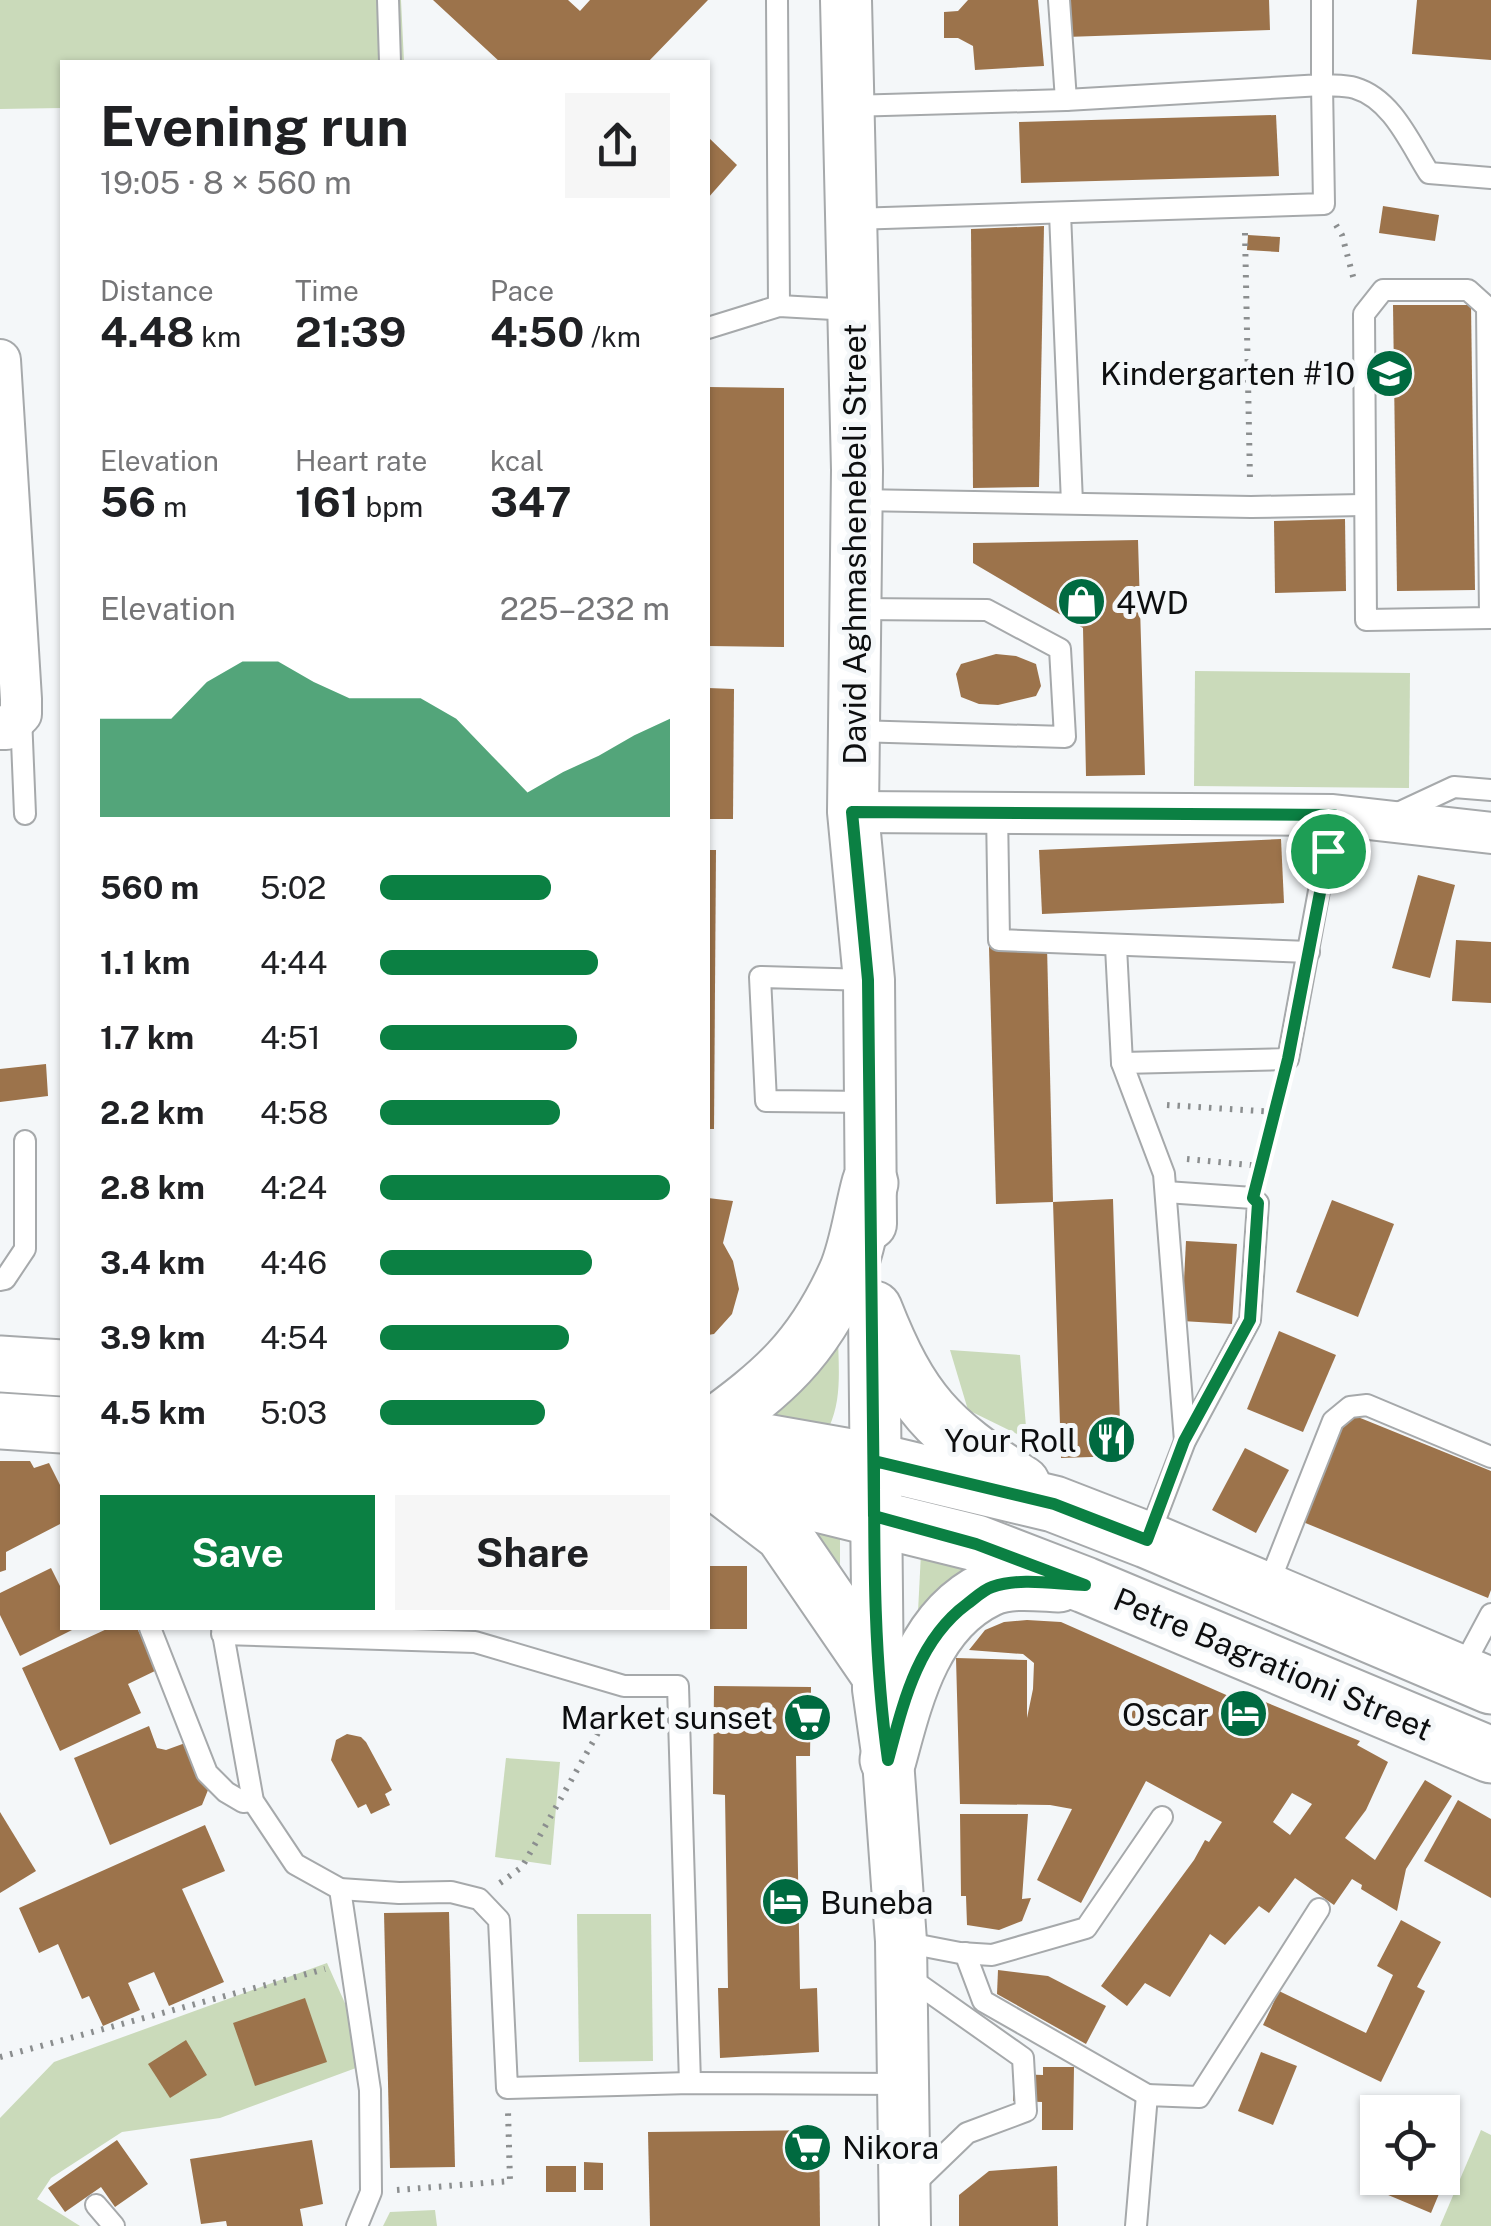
<!DOCTYPE html>
<html lang="en">
<head>
<meta charset="utf-8">
<style>
  :root { --surface:#fff; --page:#f6f6f6; --text:#202124; --muted:#757577; --accent:#0b8043 }
  body { margin:0; font-family:"Public Sans",sans-serif; background:var(--page); color:var(--text); height:100vh; display:flex; flex-direction:column; font-size:38px; white-space:nowrap }
  * { box-sizing:border-box; margin:0 }
  p { font-size:32px; color:var(--muted) }
  .icon { flex:none; width:55px; height:55px; fill:none; stroke:currentColor; stroke-width:2; stroke-linecap:round; stroke-linejoin:round }
  .map { position:relative; flex:1; overflow:hidden }
  .side { position:absolute; left:60px; top:60px; width:650px; height:1570px; display:flex; flex-direction:column; background:var(--surface); border-radius:0px; box-shadow:0 2px 8px #0004 }
  .side>* { flex:none }
  .tools { position:absolute; left:1360px; top:2095px; display:grid; gap:20px }
  .tools a { display:grid; place-items:center; width:100px; height:100px; border-radius:0px; background:var(--surface); box-shadow:0 2px 8px #0004; font-size:50px }
  .pin { position:absolute; display:grid; place-items:center; width:85px; height:85px; color:#fff; margin:-42px; border:5px solid #fff; border-radius:50%; box-shadow:0 2px 10px #0007 }
  .round { display:grid; place-items:center; flex:none; width:105px; height:105px; border-radius:0px; background:var(--page) }
  .headline { display:flex; align-items:center; justify-content:space-between; height:170px; padding:0 40px }
  h1 { font-size:55px; font-weight:700; line-height:75px }
  .metrics { display:grid; grid-template-columns:repeat(3,1fr); gap:15px; height:170px; padding:10px 40px }
  .metrics div { display:grid; align-content:center }
  .metrics b { font-size:42px; font-weight:700 }
  .metrics small { font-size:28px; font-weight:400 }
  .metrics p { font-size:28px }
  .chart { height:280px; padding:20px 40px }
  .chart p { display:flex; justify-content:space-between }
  .chart svg { width:100%; height:180px; margin-top:10px; fill:var(--accent); opacity:.7 }
  .action { display:flex; gap:20px; margin-top:auto; padding:20px 40px }
  .action a { flex:1; height:115px; border-radius:0px; background:var(--accent); color:#fff; font-size:40px; font-weight:700; line-height:115px; text-align:center }
  .action a+a { background:var(--page); color:var(--text) }
  ul { padding:0 40px; list-style:none; font-size:32px }
  li { display:grid; grid-template-columns:160px 120px 1fr; align-items:center; height:75px }
  li i { height:25px; border-radius:12px; background:var(--accent) }
  .map>svg:first-child { display:block }
  .green { fill:#cadaba }
  .building { fill:#9c734b; fill-rule:evenodd }
  .lines { fill:none; stroke-linecap:round; stroke-linejoin:round }
  .service-casing { stroke:#a6a9ab; stroke-width:24 }
  .minor-casing { stroke:#a6a9ab; stroke-width:44 }
  .tertiary-casing { stroke:#a6a9ab; stroke-width:54 }
  .primary-casing { stroke:#a6a9ab; stroke-width:59 }
  .path { stroke:#8b8e8f; stroke-width:6; stroke-dasharray:2.5 8; stroke-linecap:butt }
  .service { stroke:#fff; stroke-width:20 }
  .minor { stroke:#fff; stroke-width:40 }
  .tertiary { stroke:#fff; stroke-width:50 }
  .primary { stroke:#fff; stroke-width:55 }
  .route-casing { stroke:#fff; stroke-width:20 }
  .route { stroke:#0b8043; stroke-width:12 }
  .labels { text-anchor:middle; dominant-baseline:central; stroke-width:10; stroke-linejoin:round; paint-order:stroke }
  .poi-label { font-size:32px; fill:#0d0e0f; stroke:#f4f7f9; text-anchor:end }
  .street-label { font-size:32px; fill:#0d0e0f; stroke:#f4f7f9 }
</style>
</head>
<body>
<div class="map">
<svg width="1491" height="2226" viewBox="0 0 1491 2226">
  <rect width="100%" height="100%" fill="#f4f7f9"/>
  <g class="green">
    <polygon points="0,0 401,0 404,62 62,62 62,108 0,109"/>
    <polygon points="1195,671 1410,673 1409,788 1194,786"/>
    <path d="M838 1332C838 1363 843 1398 829 1427L734 1421Z"/>
    <polygon points="950,1350 1020,1355 1027,1439 968,1410"/>
    <polygon points="802,1524 840,1530 840,1574"/>
    <polygon points="921,1553 1022,1570 916,1651"/>
    <polygon points="506,1758 560,1762 551,1865 495,1857"/>
    <polygon points="577,1914 651,1914 653,2061 579,2062"/>
    <polygon points="327,1963 348,2010 356,2068 220,2118 122,2132 51,2178 37,2199 80,2226 0,2226 0,2118 54,2062"/>
    <polygon points="1481,2130 1491,2135 1491,2226 1440,2226"/>
    <polygon points="435,2210 437,2226 383,2226 390,2212"/>
  </g>
  <g class="building">
    <polygon points="433,0 568,0 580,11 590,0 708,0 648,62 500,62"/>
    <polygon points="968,0 1038,0 1044,66 975,70 973,46 958,38 944,38 944,12 958,11"/>
    <polygon points="1065,0 1269,0 1270,30 1066,37"/>
    <polygon points="1417,0 1491,0 1491,60 1412,54"/>
    <polygon points="1276,115 1279,176 1021,183 1019,122"/>
    <polygon points="708,137 737,165 708,198"/>
    <polygon points="1383,206 1439,215 1435,241 1379,233"/>
    <polygon points="1044,226 1039,487 973,488 971,229"/>
    <polygon points="1248,235 1280,237 1279,252 1247,250"/>
    <polygon points="1393,305 1471,305 1475,590 1397,591"/>
    <polygon points="708,387 784,388 784,647 708,646"/>
    <polygon points="1345,519 1346,591 1275,593 1274,521"/>
    <polygon points="1138,540 1145,775 1086,776 1083,628 973,563 973,543"/>
    <polygon points="996,654 1016,656 1036,664 1041,686 1036,696 998,705 979,704 961,697 956,674 961,664"/>
    <polygon points="708,688 734,689 733,819 708,819"/>
    <polygon points="1281,839 1284,903 1042,914 1039,850"/>
    <polygon points="708,850 716,850 714,1129 708,1129"/>
    <polygon points="1418,875 1455,885 1430,978 1392,968"/>
    <polygon points="1456,940 1491,942 1491,1003 1452,1001"/>
    <polygon points="1047,946 1053,1202 996,1204 989,947"/>
    <polygon points="46,1064 48,1096 0,1102 0,1069"/>
    <polygon points="708,1198 733,1201 723,1243 733,1261 739,1289 732,1314 714,1334 708,1335"/>
    <polygon points="1113,1199 1121,1456 1061,1458 1053,1202"/>
    <polygon points="1332,1200 1394,1224 1358,1317 1296,1292"/>
    <polygon points="1186,1241 1237,1244 1232,1324 1182,1321"/>
    <polygon points="1279,1331 1336,1355 1303,1432 1247,1409"/>
    <polygon points="1348,1413 1491,1471 1491,1590 1488,1598 1303,1522"/>
    <polygon points="1245,1448 1289,1470 1256,1533 1212,1510"/>
    <polygon points="0,1461 30,1461 34,1468 49,1463 62,1489 62,1523 6,1552 6,1570 0,1572"/>
    <rect x="708" y="1566" width="39" height="63"/>
    <polygon points="51,1568 62,1590 62,1628 76,1628 20,1656 0,1615 0,1593"/>
    <path d="M1027 1620 1061 1622 1258 1709 1263 1701 1360 1741 1357 1745 1388 1762 1366 1810 1345 1838 1375 1860 1425 1780 1452 1796 1406 1869 1397 1911 1361 1889 1362 1885 1352 1879 1334 1905 1295 1878 1269 1913 1259 1906 1225 1945 1210 1934 1170 1997 1145 1983 1127 2006 1101 1986 1194 1860 1205 1840 1209 1842 1222 1822 1146 1781 1081 1903 1037 1880 1072 1809 1050 1805 960 1804 956 1658 1027 1660V1718L1033 1689 1034 1663 1023 1654 969 1650 985 1630 1004 1622ZM1292 1793 1312 1804 1290 1835 1273 1822Z"/>
    <polygon points="109,1628 137,1628 157,1670 128,1684 141,1713 60,1751 22,1668"/>
    <polygon points="714,1686 811,1687 810,1756 796,1756 800,1989 817,1988 819,2052 720,2058 718,1988 728,1988 725,1795 713,1794"/>
    <polygon points="149,1726 157,1748 166,1750 188,1742 208,1790 202,1805 110,1845 74,1758"/>
    <polygon points="347,1734 361,1737 366,1742 392,1790 385,1794 390,1805 371,1814 366,1804 358,1808 331,1760 336,1740"/>
    <polygon points="1458,1800 1491,1819 1491,1898 1424,1861"/>
    <polygon points="0,1812 36,1871 0,1893"/>
    <polygon points="960,1814 1028,1814 1022,1899 1031,1898 1022,1921 999,1930 967,1925 966,1896 961,1896"/>
    <polygon points="205,1825 225,1871 182,1889 224,1982 169,2006 154,1972 128,1983 140,2010 103,2026 89,1996 82,1999 58,1944 39,1953 19,1908"/>
    <polygon points="449,1912 455,2167 390,2168 384,1913"/>
    <polygon points="1401,1920 1441,1942 1417,1987 1425,1991 1381,2082 1263,2025 1279,1991 1366,2033 1393,1975 1377,1966"/>
    <polygon points="998,1970 1048,1976 1106,2006 1086,2044 997,1994"/>
    <polygon points="305,1998 327,2062 255,2086 233,2023"/>
    <polygon points="186,2040 207,2075 170,2098 148,2064"/>
    <polygon points="1261,2052 1297,2066 1273,2125 1238,2111"/>
    <polygon points="1043,2067 1074,2067 1073,2130 1042,2130 1042,2102 1013,2101 1013,2074 1043,2075"/>
    <polygon points="819,2130 820,2226 650,2226 648,2132"/>
    <polygon points="117,2140 148,2184 115,2207 101,2187 65,2212 48,2188"/>
    <polygon points="312,2140 323,2204 300,2209 303,2226 227,2226 226,2221 201,2224 190,2159"/>
    <polygon points="1378,2147 1378,2178 1442,2178 1442,2153 1454,2158 1431,2213 1362,2184"/>
    <polygon points="584,2162 603,2163 603,2190 584,2190"/>
    <rect x="546" y="2166" width="30" height="26"/>
    <polygon points="1057,2166 1058,2226 959,2226 959,2195 989,2171"/>
  </g>
  <g class="lines">
    <defs>
      <g id="service">
        <polyline points="388,0 390,62"/>
        <polyline points="777,0 779,306"/>
        <polyline points="1059,0 1066,100"/>
        <polyline points="849,106 1066,100 1322,85 1322,0"/>
        <polyline points="1060,213 1072,503"/>
        <path d="M853 219 1324 204 1322 85C1332 86 1345 85 1355 88 1392 99 1410 143 1429 173L1491 178"/>
        <polygon points="1383,290 1468,290 1487,307 1490,618 1366,620 1364,314"/>
        <polyline points="708,328 779,306 852,310"/>
        <polyline points="857,500 1251,507 1363,505"/>
        <polyline points="21,716 25,814"/>
        <polyline points="855,731 1065,737 1060,649 987,610 856,609"/>
        <polyline points="997,811 999,940 1309,952"/>
        <polyline points="1396,814 1454,787 1491,790"/>
        <polyline points="1116,947 1122,1063"/>
        <polyline points="869,980 760,977 766,1101 871,1102"/>
        <polyline points="0,1280 5,1279 25,1249 25,1141"/>
        <polyline points="1185,1441 1164,1174 1122,1063 1288,1059 1333,815"/>
        <polyline points="1148,1538 1185,1441 1250,1320 1258,1203 1253,1198 1166,1192"/>
        <polyline points="1267,1588 1333,1421 1350,1407 1367,1405 1491,1457"/>
        <polyline points="150,1628 207,1773 226,1792 243,1802 253,1801"/>
        <polyline points="222,1628 253,1801 295,1864 340,1889 399,1893 451,1892 479,1899 499,1920 507,2088 690,2083 902,2084"/>
        <polyline points="222,1634 475,1642 624,1686 678,1686 690,2083"/>
        <polyline points="1461,1670 1491,1614"/>
        <polyline points="340,1889 370,2090 371,2192 357,2226"/>
        <polyline points="903,1942 960,1953 992,1955 1086,1928 1162,1817"/>
        <polyline points="965,1953 983,2001 1147,2095"/>
        <polyline points="904,1974 1023,2058 1026,2111 967,2133 910,2188"/>
        <polyline points="96,2205 114,2226"/>
        <polyline points="1136,2226 1147,2095 1199,2097 1319,1909"/>
      </g>
      <g id="minor">
        <polyline points="0,360 21,699 21,714 6,729 0,729"/>
        <polyline points="853,812 1333,815 1491,833"/>
      </g>
      <g id="tertiary">
        <polyline points="846,0 857,470 853,812 869,980 871,1224"/>
        <polyline points="874,1309 878,1689 888,1760 901,1941 905,2226"/>
      </g>
      <g id="primary">
        <path d="M874 1309C911 1403 938 1430 1022 1484"/>
        <polyline points="0,1364 62,1368"/>
        <polyline points="0,1421 62,1425"/>
        <path d="M708 1430C774 1382 811 1351 846 1274 858 1247 862 1212 870 1183"/>
        <polyline points="708,1432 874,1461 1054,1504 1147,1540 1491,1686"/>
        <polyline points="708,1477 976,1543 1085,1585 1491,1755"/>
        <polyline points="727,1491 783,1534 877,1671"/>
        <path d="M888 1760C905 1697 923 1620 988 1589 1009 1579 1037 1583 1059 1584"/>
      </g>
    </defs>
    <use href="#service" class="service-casing"/>
    <use href="#minor" class="minor-casing"/>
    <use href="#tertiary" class="tertiary-casing"/>
    <use href="#primary" class="primary-casing"/>
    <g class="path">
      <polyline points="1336,225 1342,235 1355,284"/>
      <polyline points="1245,233 1250,480"/>
      <polyline points="1167,1105 1275,1112"/>
      <polyline points="1187,1159 1261,1166"/>
      <polyline points="1259,1172 1281,1087"/>
      <polyline points="500,1883 522,1867 611,1710"/>
      <polyline points="0,2057 325,1969"/>
      <polyline points="397,2190 510,2181 508,2111"/>
    </g>
    <use href="#service" class="service"/>
    <use href="#minor" class="minor"/>
    <use href="#tertiary" class="tertiary"/>
    <use href="#primary" class="primary"/>
  </g>
  <g class="lines">
    <defs>
      <path id="route" d="M1328 851 1288 1059 1253 1198 1258 1203 1250 1320 1184 1441 1147 1540 1054 1504 874 1461C874 1561 874 1661 888 1760 903 1704 917 1641 967 1604 974 1599 983 1590 992 1587 1021 1577 1055 1584 1085 1585L976 1544 874 1516 868 980 852 812 1334 815 1328 851"/>
    </defs>
    <use href="#route" class="route-casing"/>
    <use href="#route" class="route"/>
  </g>
  <defs>
    <symbol id="school-disc" viewBox="-11 -11 22 22"><circle r="9.5" fill="#006a40" stroke="#f4f7f9"/><path d="M0-5L7-2L0 1L-7-2ZM-4 1L0 2.5L4 1V4Q0 6-4 4Z" fill="#fff"/></symbol>
    <symbol id="shop-disc" viewBox="-11 -11 22 22"><circle r="9.5" fill="#006a40" stroke="#f4f7f9"/><path d="M-5-2.5h2.3a2.7 3.5 0 0 1 5.4 0H5L5.5 6h-11ZM-1.5-2.5h3a1.5 2.3 0 0 0-3 0Z" fill="#fff"/></symbol>
    <symbol id="restaurant-disc" viewBox="-11 -11 22 22"><circle r="9.5" fill="#006a40" stroke="#f4f7f9"/><path d="M-5-6h1v4h1v-4h1v4h1v-4h1v5L-1.5 .5V6h-2V.5L-5-1ZM5-6V6H3V1.5H1.5Q1.5-4 5-6Z" fill="#fff"/></symbol>
    <symbol id="hotel-disc" viewBox="-11 -11 22 22"><circle r="9.5" fill="#006a40" stroke="#f4f7f9"/><path d="M-6-4.5h1.5V1H6V5H4.5V3h-9V5H-6ZM-4 0a1.8 1.8 0 1 1 3.6 0ZM.5 0V-2.5h3Q6-2.5 6 0Z" fill="#fff"/></symbol>
    <symbol id="supermarket-disc" viewBox="-11 -11 22 22"><circle r="9.5" fill="#006a40" stroke="#f4f7f9"/><path d="M-6-5.5h2.5l.6 2H6L4.5 2H-2.5L-4.4-4H-6ZM-1.5 3.2a1.3 1.3 0 1 0 .1 0ZM3 3.2a1.3 1.3 0 1 0 .1 0Z" fill="#fff"/></symbol>
  </defs>
  <g fill-rule="evenodd">
    <use href="#school-disc" x="1362" y="346" width="55" height="55"/>
    <use href="#shop-disc" x="1054" y="574" width="55" height="55"/>
    <use href="#restaurant-disc" x="1084" y="1412" width="55" height="55"/>
    <use href="#hotel-disc" x="1216" y="1686" width="55" height="55"/>
    <use href="#supermarket-disc" x="780" y="1690" width="55" height="55"/>
    <use href="#hotel-disc" x="758" y="1874" width="55" height="55"/>
    <use href="#supermarket-disc" x="780" y="2120" width="55" height="55"/>
  </g>
  <g class="labels">
    <g class="poi-label">
      <text x="1355" y="373">Kindergarten #10</text>
      <text x="1116" y="602" text-anchor="start">4WD</text>
      <text x="1077" y="1440">Your Roll</text>
      <text x="1209" y="1714">Oscar</text>
      <text x="773" y="1717">Market sunset</text>
      <text x="820" y="1902" text-anchor="start">Buneba</text>
      <text x="842" y="2147" text-anchor="start">Nikora</text>
    </g>
    <g class="street-label">
      <text transform="translate(854 544) rotate(-90)">David Aghmashenebeli Street</text>
      <text transform="translate(1273 1664) rotate(23)">Petre Bagrationi Street</text>
    </g>
  </g>
</svg>
<div class="tools">
<a><svg class="icon" aria-label="locate" viewBox="0 0 24 24"><circle cx="12" cy="12" r="6"/><path d="M12 2v4M12 18v4M2 12h4M18 12h4"/></svg></a>
</div>
<div class="pin" style="left:1328px;top:851px;background:#1e9e55"><svg class="icon" aria-label="arrive" viewBox="0 0 24 24"><path d="M6 21V4h12l-3 4 3 4H6"/></svg></div>
<section class="side">
<div class="headline"><div><h1>Evening run</h1><p>19:05 · 8 × 560 m</p></div><a class="round"><svg class="icon" aria-label="share" viewBox="0 0 24 24"><path d="M12 15V3M7 8l5-5 5 5M5 13v7h14v-7"/></svg></a></div>
<div class="metrics">
<div><p>Distance</p><b>4.48<small> km</small></b></div>
<div><p>Time</p><b>21:39</b></div>
<div><p>Pace</p><b>4:50<small> /km</small></b></div>
</div>
<div class="metrics">
<div><p>Elevation</p><b>56<small> m</small></b></div>
<div><p>Heart rate</p><b>161<small> bpm</small></b></div>
<div><p>kcal</p><b>347</b></div>
</div>
<div class="chart"><p><span>Elevation</span>225–232 m</p>
<svg viewBox="0 0 160 44" preserveAspectRatio="none"><path d="M0 44V20L10 20L20 20L30 11L40 6L50 6L60 11L70 15L80 15L90 15L100 20L110 29L120 38L130 33L140 29L150 24L160 20V44z"/></svg>
</div>
<ul>
<li><b>560 m</b>5:02<i style="width:59%"></i></li>
<li><b>1.1 km</b>4:44<i style="width:75%"></i></li>
<li><b>1.7 km</b>4:51<i style="width:68%"></i></li>
<li><b>2.2 km</b>4:58<i style="width:62%"></i></li>
<li><b>2.8 km</b>4:24<i style="width:100%"></i></li>
<li><b>3.4 km</b>4:46<i style="width:73%"></i></li>
<li><b>3.9 km</b>4:54<i style="width:65%"></i></li>
<li><b>4.5 km</b>5:03<i style="width:57%"></i></li>
</ul>
<div class="action"><a>Save</a><a>Share</a></div>
</section>
</div>
</body>
</html>
